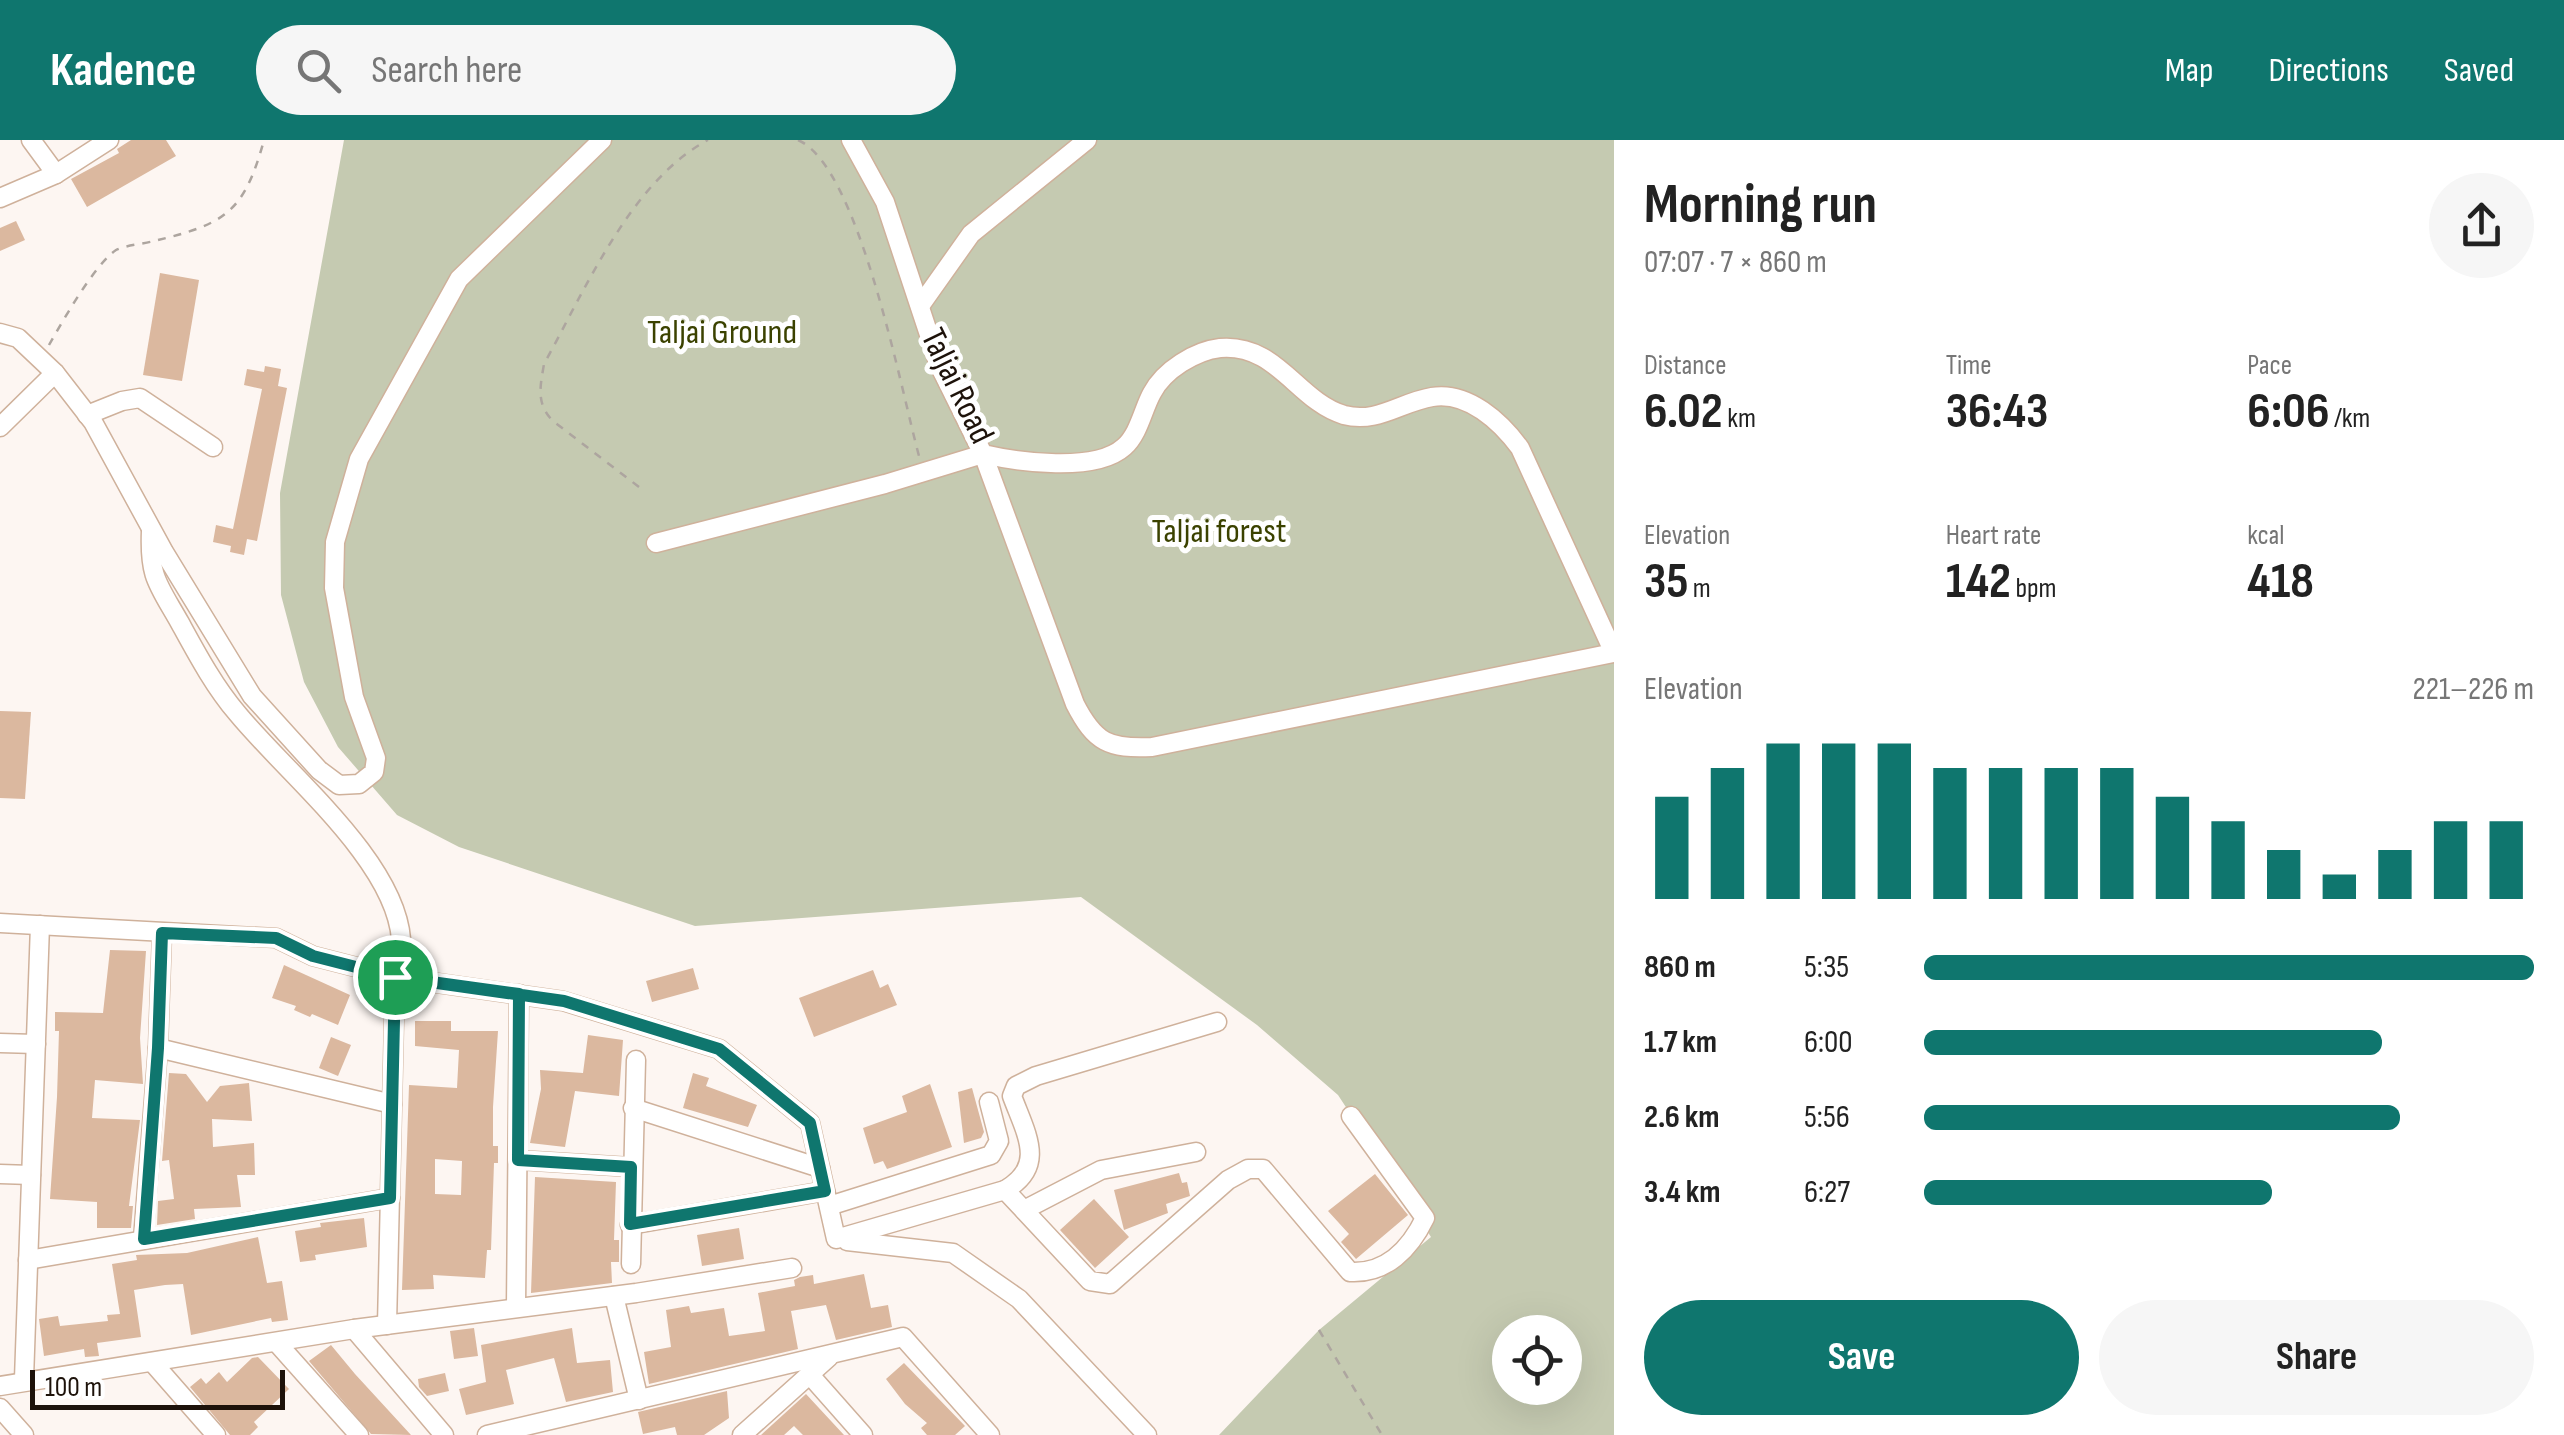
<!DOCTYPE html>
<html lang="en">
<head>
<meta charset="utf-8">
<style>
  :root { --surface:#fff; --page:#f6f6f6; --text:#222; --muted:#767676; --accent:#0f766e }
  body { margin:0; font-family:"Sofia Sans Condensed",sans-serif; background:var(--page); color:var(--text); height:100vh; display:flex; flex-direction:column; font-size:38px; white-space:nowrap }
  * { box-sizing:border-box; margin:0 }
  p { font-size:32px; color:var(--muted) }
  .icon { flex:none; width:55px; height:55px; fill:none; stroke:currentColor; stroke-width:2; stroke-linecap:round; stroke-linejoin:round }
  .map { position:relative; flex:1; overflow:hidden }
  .drawer { display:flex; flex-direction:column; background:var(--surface); width:950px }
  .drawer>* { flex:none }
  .tools { position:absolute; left:1492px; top:1175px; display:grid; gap:20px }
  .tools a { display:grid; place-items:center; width:90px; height:90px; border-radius:50%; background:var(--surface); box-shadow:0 10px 40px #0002; font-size:50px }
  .scale { position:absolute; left:30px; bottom:25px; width:255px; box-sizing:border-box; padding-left:10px; border:5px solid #1d120a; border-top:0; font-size:28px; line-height:35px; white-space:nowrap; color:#1d120a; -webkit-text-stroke:8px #fff; paint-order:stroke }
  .pin { position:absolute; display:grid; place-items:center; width:85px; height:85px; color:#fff; margin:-42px; border:5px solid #fff; border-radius:50%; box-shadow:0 2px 10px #0007 }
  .round { display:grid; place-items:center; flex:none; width:105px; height:105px; border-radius:52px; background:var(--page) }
  .summary { display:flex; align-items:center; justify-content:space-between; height:170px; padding:0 30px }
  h1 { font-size:55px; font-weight:700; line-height:75px }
  .stats { display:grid; grid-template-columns:repeat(3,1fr); gap:15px; height:170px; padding:10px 30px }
  .stats div { display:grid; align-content:center }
  .stats b { font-size:50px; font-weight:700 }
  .stats small { font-size:28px; font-weight:400 }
  .stats p { font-size:28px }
  .chart { height:280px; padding:20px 30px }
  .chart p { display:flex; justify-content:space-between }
  .chart svg { width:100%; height:180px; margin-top:10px; stroke:var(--accent); stroke-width:6 }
  .button { display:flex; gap:20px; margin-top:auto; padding:20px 30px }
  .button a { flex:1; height:115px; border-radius:60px; background:var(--accent); color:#fff; font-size:40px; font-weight:700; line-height:115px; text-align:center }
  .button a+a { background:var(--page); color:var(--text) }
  ul { padding:0 30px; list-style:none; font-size:32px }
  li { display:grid; grid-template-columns:160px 120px 1fr; align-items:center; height:75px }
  li i { height:25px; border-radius:12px; background:var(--accent) }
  header { display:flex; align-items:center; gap:60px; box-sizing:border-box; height:140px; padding:0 50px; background:var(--accent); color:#fff }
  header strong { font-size:48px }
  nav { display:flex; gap:55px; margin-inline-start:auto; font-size:35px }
  .search { width:700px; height:90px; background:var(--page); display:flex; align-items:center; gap:25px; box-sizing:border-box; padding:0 35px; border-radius:55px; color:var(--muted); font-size:38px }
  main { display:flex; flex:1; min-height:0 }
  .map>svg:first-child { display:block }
  .green { fill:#c5cab1; fill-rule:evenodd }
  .building { fill:#dbb89f; fill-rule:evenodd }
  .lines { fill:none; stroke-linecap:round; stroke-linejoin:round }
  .minor-casing { stroke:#cfb19b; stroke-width:21 }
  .path { stroke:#ada59f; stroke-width:2.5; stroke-dasharray:8 8; stroke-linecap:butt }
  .minor { stroke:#fff; stroke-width:18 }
  .route-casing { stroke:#fff; stroke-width:20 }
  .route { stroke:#0f766e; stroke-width:12 }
  .labels { text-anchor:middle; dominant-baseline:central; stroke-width:10; stroke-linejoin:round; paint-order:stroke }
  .park-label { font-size:35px; fill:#3b4200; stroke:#fff }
  .street-label { font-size:35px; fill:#1d120a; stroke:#fff }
</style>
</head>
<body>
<header>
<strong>Kadence</strong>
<div class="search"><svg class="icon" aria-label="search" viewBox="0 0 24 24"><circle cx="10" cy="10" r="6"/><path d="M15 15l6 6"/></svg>Search here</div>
<nav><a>Map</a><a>Directions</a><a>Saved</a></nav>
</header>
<main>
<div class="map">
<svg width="1614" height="1295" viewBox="0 0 1614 1295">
  <rect width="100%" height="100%" fill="#fdf6f2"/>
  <path class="green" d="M344 0H1614V1295H1219L1319 1190 1431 1097 1338 955 1257 885 1081 757 695 786 459 707 397 675 338 607 304 542 281 455 280 353ZM1510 1192H1565V1248H1510Z"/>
  <g class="building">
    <polygon points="131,0 166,0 176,16 87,67 71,39 119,13 117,9"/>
    <polygon points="16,81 25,100 0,111 0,88"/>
    <polygon points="160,133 199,140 182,241 143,235"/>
    <polygon points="265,226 281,229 278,246 287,248 257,401 247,399 244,415 230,412 231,406 213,402 216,385 233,389 262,249 244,245 247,229 264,232"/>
    <polygon points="0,571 31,572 25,659 0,658"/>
    <polygon points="110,810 146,811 140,898 143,944 95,940 92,978 140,980 129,1066 133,1066 131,1088 97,1088 97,1062 50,1059 57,957 59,891 55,891 55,872 103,873"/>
    <polygon points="284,825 350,855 338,885 312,874 310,877 294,870 296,866 272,858"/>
    <polygon points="693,828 699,849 652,862 646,841"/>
    <polygon points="873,830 880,848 888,844 897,865 814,897 799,858"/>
    <path d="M415 881H451V891H498L493 967V1006H498V1023H494L491 1110H487L485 1138 433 1135 434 1149 402 1150 409 945 457 948 459 910 415 906ZM435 1019 462 1021 461 1055 435 1054Z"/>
    <polygon points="588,895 623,900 619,956 575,951 565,1007 530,1003 541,949 540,930 583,933"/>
    <polygon points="331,897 351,905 338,936 319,928"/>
    <polygon points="169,933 186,934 207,962 220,946 249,943 252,981 212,979 213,1007 254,1003 255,1035 237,1035 241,1067 194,1069 195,1079 157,1085 158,1061 174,1059 169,1020 162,1021"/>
    <polygon points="693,933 709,938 706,946 757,965 748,987 683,968"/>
    <polygon points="930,944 952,1007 887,1029 883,1021 874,1024 863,988 907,972 902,956"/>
    <polygon points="972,948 984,992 981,998 964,1003 958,952"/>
    <polygon points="1179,1033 1182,1043 1187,1042 1190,1056 1166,1064 1168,1073 1124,1090 1114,1050"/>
    <polygon points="1375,1034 1408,1075 1356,1119 1341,1102 1349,1094 1328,1071"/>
    <polygon points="535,1037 616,1042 614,1100 619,1100 619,1122 611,1122 612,1143 531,1153"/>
    <polygon points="1094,1059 1129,1097 1095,1128 1060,1090"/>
    <polygon points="364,1078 367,1107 315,1115 316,1120 300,1122 295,1091 321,1087 320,1083"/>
    <polygon points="739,1088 744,1119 702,1126 697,1095"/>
    <polygon points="258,1097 267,1143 282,1141 288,1180 272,1182 271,1178 191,1195 183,1144 165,1145 134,1150 141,1197 97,1203 99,1216 85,1217 84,1209 44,1216 39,1179 58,1176 60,1186 108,1181 107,1175 120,1174 112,1124 137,1120 136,1115 187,1113"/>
    <polygon points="864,1134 871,1168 888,1165 892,1187 836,1200 826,1165 791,1171 798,1209 649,1244 644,1212 671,1207 666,1170 689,1166 691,1173 724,1168 729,1196 765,1191 758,1153 795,1146 794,1140 800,1137 813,1135 814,1144"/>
    <polygon points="474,1188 478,1216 454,1219 450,1191"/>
    <polygon points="572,1188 577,1223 610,1220 613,1252 566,1262 554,1218 506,1230 514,1264 466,1275 459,1249 486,1242 481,1205"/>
    <polygon points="331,1205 355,1234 411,1295 371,1294 309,1221"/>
    <polygon points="258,1217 289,1249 254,1282 258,1287 250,1295 230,1295 190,1247 201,1238 206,1244 219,1232 227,1242 252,1218"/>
    <polygon points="904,1223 965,1286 955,1295 927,1295 921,1288 927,1283 905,1264 886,1239"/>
    <polygon points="445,1233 449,1251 427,1256 419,1247 418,1239"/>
    <polygon points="727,1251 729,1278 704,1295 677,1295 675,1287 643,1294 638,1272"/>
    <polygon points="806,1254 844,1295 803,1295 794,1286 784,1295 761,1295"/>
  </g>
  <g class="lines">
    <defs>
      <g id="minor">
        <polyline points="31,0 56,34"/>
        <path d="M851 0 885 62 939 225 983 314C1018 322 1095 333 1124 307 1139 294 1143 269 1152 253 1164 230 1195 211 1220 208 1277 203 1297 261 1344 275 1377 284 1401 262 1432 257 1468 251 1501 282 1520 308L1614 513"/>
        <polyline points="0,58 56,34 109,0"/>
        <polyline points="920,166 971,94 1087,0"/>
        <polyline points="0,193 18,198 55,233 93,282 164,412 252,556 319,630 339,645 359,644 374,632 376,618 354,557 334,448 335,402 359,319 459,139 602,0"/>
        <polyline points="87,275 122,261 140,258 213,307"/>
        <polyline points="0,287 55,233"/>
        <path d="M151 391C149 438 158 444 180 483 197 514 214 546 237 573 286 633 395 720 401 799 402 811 397 825 395 837L387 1185"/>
        <path d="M656 403 885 344 983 314 1075 564C1095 603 1109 609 1152 607L1613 513"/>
        <path d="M0 783 276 798 313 816 395 837 563 861 719 909 810 983 836 1099 1005 1050 1090 1141 1110 1144 1228 1040 1248 1029H1263L1350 1132C1386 1134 1410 1109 1425 1078L1351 976"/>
        <polyline points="0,903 36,904"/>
        <polyline points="158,908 392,964"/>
        <polyline points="633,968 820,1028"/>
        <polyline points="518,1020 631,1027"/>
        <polyline points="0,1034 31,1035"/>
        <path d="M1005 1050C1047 1026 1026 994 1012 956L1016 946 1036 936 1217 882"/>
        <polyline points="829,1066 991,1015 999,1001 989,962"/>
        <polyline points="1024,1070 1101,1030 1196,1012"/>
        <polyline points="630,1085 825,1051"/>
        <polyline points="143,1099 158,908 162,793"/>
        <polyline points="847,1101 953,1113 1019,1159 1147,1295"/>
        <polyline points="28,1120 390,1058"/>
        <polyline points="631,1124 636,920"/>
        <polyline points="614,1156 639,1260"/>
        <polyline points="516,1167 519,854"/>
        <polyline points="354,1189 444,1295"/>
        <polyline points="277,1203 359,1295"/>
        <polyline points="153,1223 216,1295"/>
        <polyline points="810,1235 863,1295"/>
        <polyline points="24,1239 40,785"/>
        <polyline points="0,1246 354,1189 636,1153 792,1128"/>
        <polyline points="0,1268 24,1295"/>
        <polyline points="487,1295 903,1197 990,1295"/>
        <polyline points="742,1295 829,1217"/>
      </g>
    </defs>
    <use href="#minor" class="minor-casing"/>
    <g class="path">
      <path d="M798 0C859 26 901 250 919 316"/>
      <path d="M49 205C62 182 95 124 116 110 126 105 143 104 154 101 225 84 244 73 264 0"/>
      <path d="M639 347 553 281C536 264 540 247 544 224 585 150 631 41 708 0"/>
      <polyline points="1319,1190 1382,1295"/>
    </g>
    <use href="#minor" class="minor"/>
  </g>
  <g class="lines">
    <defs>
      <polyline id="route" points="395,837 313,816 276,798 162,793 158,908 144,1099 390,1058 395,837 564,861 719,909 810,983 825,1051 630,1084 631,1027 518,1020 519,854 395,837"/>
    </defs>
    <use href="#route" class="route-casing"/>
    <use href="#route" class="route"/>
  </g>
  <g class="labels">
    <g class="park-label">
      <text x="722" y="192">Taljai Ground</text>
      <text x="1219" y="391">Taljai forest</text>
    </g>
    <g class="street-label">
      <text transform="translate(957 246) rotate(64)">Taljai Road</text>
    </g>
  </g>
</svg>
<div class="tools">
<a><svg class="icon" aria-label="locate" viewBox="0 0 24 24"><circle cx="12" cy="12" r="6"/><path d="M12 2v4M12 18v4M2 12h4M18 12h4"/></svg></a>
</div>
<div class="scale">100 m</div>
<div class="pin" style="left:395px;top:837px;background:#1e9e55"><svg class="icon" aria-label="arrive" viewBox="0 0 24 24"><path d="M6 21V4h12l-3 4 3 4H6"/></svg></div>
</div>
<section class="drawer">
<div class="summary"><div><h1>Morning run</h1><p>07:07 · 7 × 860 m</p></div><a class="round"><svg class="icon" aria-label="share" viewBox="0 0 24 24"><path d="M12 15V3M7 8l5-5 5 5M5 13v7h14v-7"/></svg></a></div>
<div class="stats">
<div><p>Distance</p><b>6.02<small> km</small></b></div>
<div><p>Time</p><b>36:43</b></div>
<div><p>Pace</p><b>6:06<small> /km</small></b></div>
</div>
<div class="stats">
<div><p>Elevation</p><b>35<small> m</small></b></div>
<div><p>Heart rate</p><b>142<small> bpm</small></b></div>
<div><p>kcal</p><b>418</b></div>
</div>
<div class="chart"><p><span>Elevation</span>221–226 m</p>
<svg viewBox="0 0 160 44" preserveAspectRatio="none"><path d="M5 44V19M15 44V12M25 44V6M35 44V6M45 44V6M55 44V12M65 44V12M75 44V12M85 44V12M95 44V19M105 44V25M115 44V32M125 44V38M135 44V32M145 44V25M155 44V25"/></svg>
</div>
<ul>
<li><b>860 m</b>5:35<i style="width:100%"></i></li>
<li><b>1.7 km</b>6:00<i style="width:75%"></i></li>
<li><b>2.6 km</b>5:56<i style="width:78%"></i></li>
<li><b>3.4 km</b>6:27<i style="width:57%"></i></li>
</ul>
<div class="button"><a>Save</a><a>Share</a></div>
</section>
</main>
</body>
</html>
